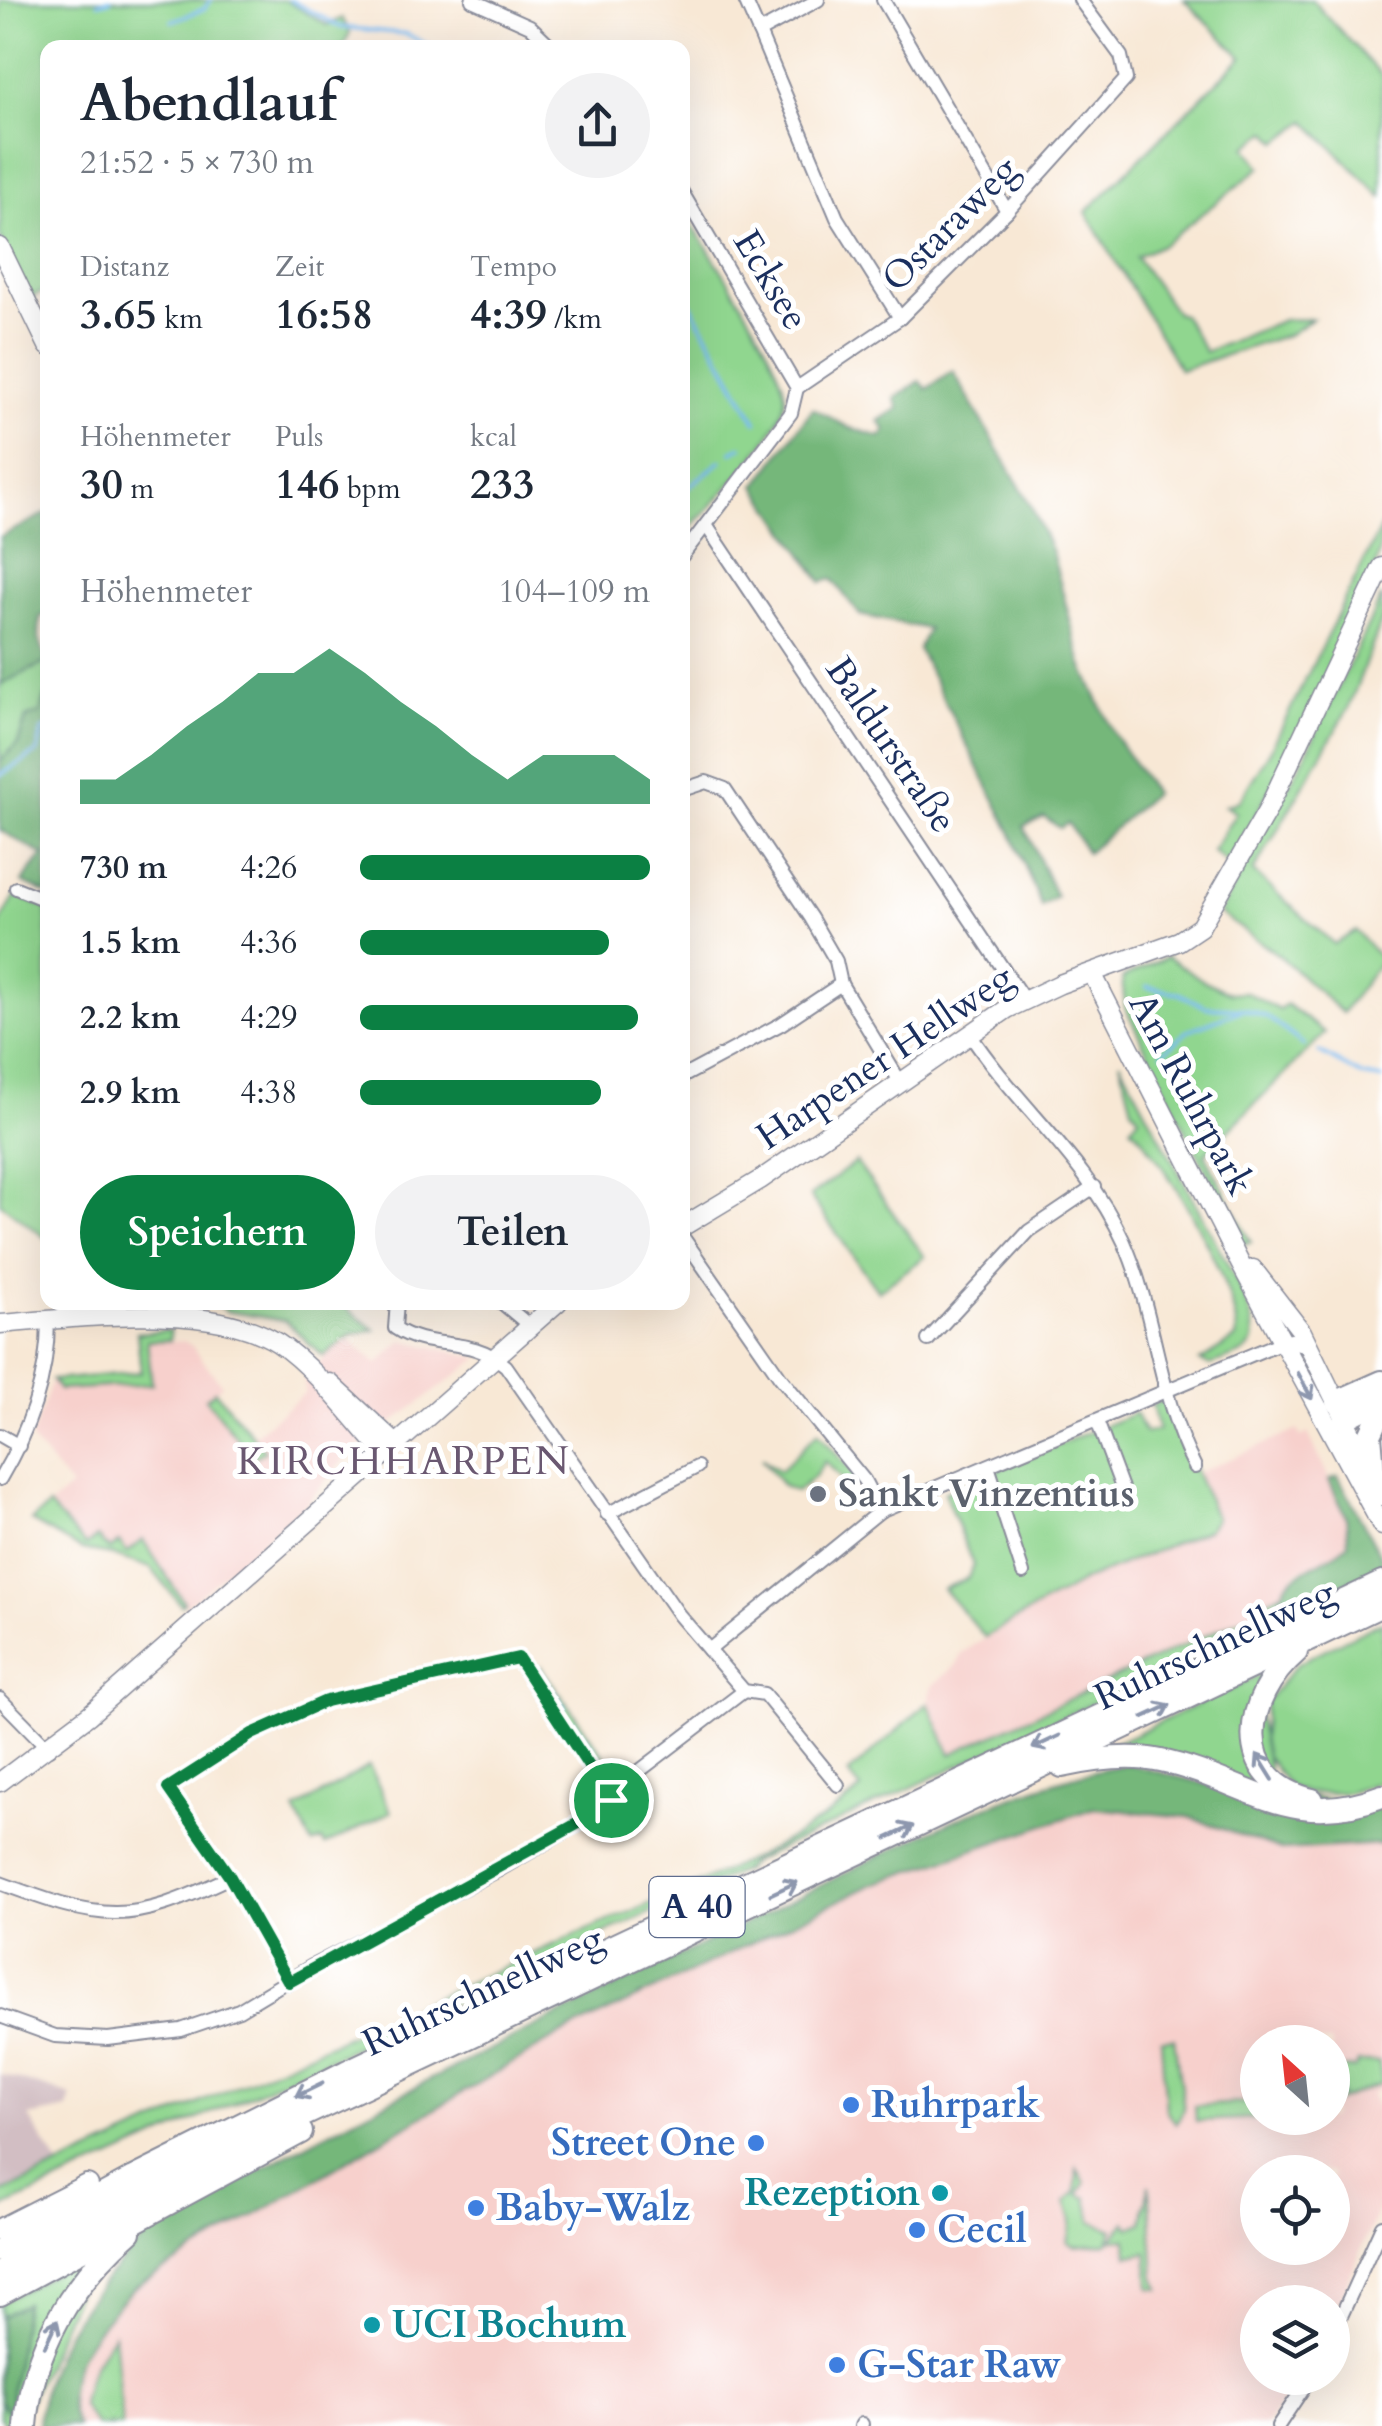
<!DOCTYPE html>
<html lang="de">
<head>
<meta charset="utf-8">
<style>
  :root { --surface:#fff; --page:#f2f2f3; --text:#1f2937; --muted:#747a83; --accent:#0b8043 }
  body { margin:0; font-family:Cardo,serif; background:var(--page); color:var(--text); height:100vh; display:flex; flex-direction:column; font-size:38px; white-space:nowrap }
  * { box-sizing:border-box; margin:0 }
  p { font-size:32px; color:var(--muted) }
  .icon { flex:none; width:55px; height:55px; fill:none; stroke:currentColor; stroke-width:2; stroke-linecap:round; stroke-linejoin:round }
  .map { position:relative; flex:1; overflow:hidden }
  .details { position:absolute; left:40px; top:40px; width:650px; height:1270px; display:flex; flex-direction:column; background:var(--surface); border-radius:20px; box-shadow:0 10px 40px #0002 }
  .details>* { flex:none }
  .needle { width:65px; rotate:333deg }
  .buttons { position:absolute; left:1240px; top:2025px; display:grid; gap:20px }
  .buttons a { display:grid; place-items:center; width:110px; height:110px; border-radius:50%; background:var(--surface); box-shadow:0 10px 40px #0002; font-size:50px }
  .pin { position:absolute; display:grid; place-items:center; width:85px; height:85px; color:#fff; margin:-42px; border:5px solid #fff; border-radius:50%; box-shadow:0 2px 10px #0007 }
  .round { display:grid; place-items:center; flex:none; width:105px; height:105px; border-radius:52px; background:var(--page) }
  .overview { display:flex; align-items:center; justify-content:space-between; height:170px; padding:0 40px }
  h1 { font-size:55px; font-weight:600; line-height:75px }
  .metrics { display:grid; grid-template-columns:repeat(3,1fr); gap:15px; height:170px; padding:10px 40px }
  .metrics div { display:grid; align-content:center }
  .metrics b { font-size:42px; font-weight:600 }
  .metrics small { font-size:28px; font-weight:400 }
  .metrics p { font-size:28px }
  .chart { height:280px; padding:20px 40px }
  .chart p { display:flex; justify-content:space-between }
  .chart svg { width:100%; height:180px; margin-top:10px; fill:var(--accent); opacity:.7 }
  .cta { display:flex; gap:20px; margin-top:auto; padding:20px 40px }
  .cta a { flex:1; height:115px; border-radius:60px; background:var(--accent); color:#fff; font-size:40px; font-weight:600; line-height:115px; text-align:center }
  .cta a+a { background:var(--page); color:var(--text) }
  ul { padding:0 40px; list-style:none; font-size:32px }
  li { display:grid; grid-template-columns:160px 120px 1fr; align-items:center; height:75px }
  li i { height:25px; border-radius:12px; background:var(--accent) }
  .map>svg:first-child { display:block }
  .built { fill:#f7d0cc; fill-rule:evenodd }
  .industrial { fill:#d2bec3 }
  .green { fill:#90d68f; stroke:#568276; stroke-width:2.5 }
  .forest { fill:#74b77a; stroke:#48736c; stroke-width:2.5 }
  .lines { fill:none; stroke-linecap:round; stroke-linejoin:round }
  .stream { stroke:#7cbcf0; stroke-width:4 }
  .street-casing { stroke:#8a8c9a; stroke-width:16 }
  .secondary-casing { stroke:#8a8c9a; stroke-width:21 }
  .highway-casing { stroke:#8a8c9a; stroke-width:26 }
  .street { stroke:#fff; stroke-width:12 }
  .secondary { stroke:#fff; stroke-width:18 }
  .highway { stroke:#fff; stroke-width:22 }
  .oneway { stroke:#8d97ae }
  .route-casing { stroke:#fff; stroke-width:20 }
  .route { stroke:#0b8043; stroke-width:12 }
  .worship-dot { fill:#6b7280; stroke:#fff; stroke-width:4 }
  .shop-dot { fill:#3f7fe0; stroke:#fff; stroke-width:4 }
  .culture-dot { fill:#0f9aa8; stroke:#fff; stroke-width:4 }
  .labels { text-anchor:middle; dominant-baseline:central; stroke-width:10; stroke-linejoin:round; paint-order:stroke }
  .shield { fill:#fff; stroke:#5f6d8e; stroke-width:2.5 }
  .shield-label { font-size:35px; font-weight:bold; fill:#1b2f5e }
  .street-label { font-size:38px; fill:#1b2f5e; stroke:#fff }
  .worship-label { font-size:38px; font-weight:bold; fill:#5b616d; stroke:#fff; text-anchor:start }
  .shop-label { font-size:38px; font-weight:bold; fill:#366cbe; stroke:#fff; text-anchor:start }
  .culture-label { font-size:38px; font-weight:bold; fill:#0d838f; stroke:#fff; text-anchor:end }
  .neighbourhood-label { font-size:40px; letter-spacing:2.5px; fill:#6a5871; stroke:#fff }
</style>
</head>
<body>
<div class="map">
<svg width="1382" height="2426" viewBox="0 0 1382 2426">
  <rect width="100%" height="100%" fill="#fff"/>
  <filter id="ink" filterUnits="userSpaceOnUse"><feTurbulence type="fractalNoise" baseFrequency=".01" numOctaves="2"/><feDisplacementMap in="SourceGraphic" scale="20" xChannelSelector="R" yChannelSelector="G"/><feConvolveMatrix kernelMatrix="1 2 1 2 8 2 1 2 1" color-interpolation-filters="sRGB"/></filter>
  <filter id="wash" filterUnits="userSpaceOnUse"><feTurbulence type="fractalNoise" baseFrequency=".0048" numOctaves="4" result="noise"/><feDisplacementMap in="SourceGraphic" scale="40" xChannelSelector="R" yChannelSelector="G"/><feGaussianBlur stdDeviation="2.25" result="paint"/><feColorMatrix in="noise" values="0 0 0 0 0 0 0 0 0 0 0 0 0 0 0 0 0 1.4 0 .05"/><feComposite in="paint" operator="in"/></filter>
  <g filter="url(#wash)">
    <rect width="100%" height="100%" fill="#f8e8d5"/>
    <g class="built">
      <polygon points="147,1340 184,1341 192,1346 222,1385 215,1391 253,1436 305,1393 304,1380 341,1340 351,1341 378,1364 403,1340 480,1358 347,1456 307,1502 186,1606 144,1540 127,1553 110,1550 97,1538 86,1546 49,1506 71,1487 31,1440 52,1380 59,1389 151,1384"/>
      <polygon points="1298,1430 1301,1437 1308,1433 1346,1516 1350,1534 1340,1552 1297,1571 1282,1592 1263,1603 1265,1607 951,1755 928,1703 932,1686 957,1664 961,1653 1085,1580 1207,1530 1216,1517 1195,1474"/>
      <path d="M1094 1808 1189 1817 1281 1850 1382 1844V2088L1371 2094 1382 2118V2201L1333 2315 1332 2302H1258V2378H1298L1266 2426H77L67 2407 71 2375 96 2330 133 2288 558 2036 871 1885ZM1258 2042H1332V2118H1258ZM1258 2172H1332V2248H1258Z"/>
    </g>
    <polygon class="industrial" points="0,2074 72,2096 68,2109 29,2117 59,2166 0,2194"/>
    <g class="green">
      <polygon points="0,0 285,0 327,25 342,18 350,32 343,47 48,48 47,290 32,297 47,335 0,236"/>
      <polygon points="1184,0 1312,0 1382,76 1382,197 1306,121 1278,142 1268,131 1246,147 1261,167 1164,244 1136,257 1176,313 1183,315 1205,352 1283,320 1312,319 1290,334 1180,370 1086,212 1242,57"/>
      <path d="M682 211C704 242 789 369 785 400 780 438 710 507 683 535Z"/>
      <path d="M1382 525C1382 572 1354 619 1334 661 1301 730 1267 798 1228 864L1212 851 1236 813 1225 806 1239 801 1270 751Z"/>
      <polygon points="1382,596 1382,620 1348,709 1253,872 1334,944 1356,931 1382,960 1342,1013 1280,956 1219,913 1306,754"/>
      <polygon points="47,662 47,693 40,713 26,718 18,743 0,761 0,684"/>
      <polygon points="16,895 47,908 47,1239 0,1203 0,923"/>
      <polygon points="1167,957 1204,981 1230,993 1246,992 1279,1010 1286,1004 1325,1033 1205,1154 1251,1242 1242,1244 1125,1007 1122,978"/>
      <path d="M1120 1061 1246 1299C1260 1349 1259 1349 1209 1365L1200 1361 1236 1338C1244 1298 1163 1154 1131 1127L1139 1117 1132 1108Z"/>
      <polygon points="856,1162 925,1257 878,1291 810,1196"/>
      <polygon points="215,1303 340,1303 375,1330 352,1334 323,1356 286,1321 226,1311"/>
      <polygon points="170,1330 170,1340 147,1341 152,1384 59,1390 52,1380 141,1372 137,1333"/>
      <polygon points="215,1391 265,1451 252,1458 206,1398"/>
      <polygon points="1163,1400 1216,1518 1207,1530 1085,1580 985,1637 943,1589 968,1578 973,1565 944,1492 1135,1413 1145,1433 1158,1430 1152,1405"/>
      <polygon points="818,1432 856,1477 854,1483 848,1486 825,1461 816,1475 796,1492 783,1486 761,1458 780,1471"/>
      <polygon points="49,1506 86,1546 97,1537 110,1550 119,1542 127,1553 143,1540 184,1602 181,1605 151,1568 112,1555 82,1550 31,1521"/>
      <path d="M1282 1592 1283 1615 751 1862 744 1870 0 2209V2194C187 2107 376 2023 566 1939 648 1903 799 1849 861 1789L848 1774 928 1703 951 1754 1264 1608 1263 1603Z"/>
      <polygon points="1382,1621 1382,1781 1348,1793 1306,1793 1288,1786 1261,1749 1266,1701 1298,1663"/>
      <polygon points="540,1666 620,1778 609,1786 532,1672"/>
      <polygon points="1271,1670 1254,1697 1272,1787 1092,1754"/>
      <polygon points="369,1766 391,1812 325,1845 322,1840 312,1844 295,1810"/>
      <polygon points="1174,2038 1184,2109 1176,2123 1166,2110 1161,2039"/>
      <polygon points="1358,2062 1379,2062 1382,2083 1333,2103 1333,2097 1341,2096 1339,2069 1355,2068"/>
      <polygon points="1257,2102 1260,2118 1196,2121 1195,2106"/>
      <polygon points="1077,2168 1085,2183 1078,2194 1087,2198 1092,2221 1113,2230 1107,2243 1076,2246 1068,2242 1072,2220 1066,2202 1076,2191"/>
      <polygon points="1149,2185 1155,2277 1160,2289 1150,2288 1147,2253 1128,2255 1127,2239 1111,2240 1126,2222 1130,2227 1142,2223"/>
      <polygon points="111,2241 90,2263 19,2426 6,2426 0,2418 0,2401 8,2411 25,2304 0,2317 0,2303"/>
      <path d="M114 2333 122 2426H96L82 2406C85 2377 98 2356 114 2333Z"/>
    </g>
    <g class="forest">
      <polygon points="953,371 1031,506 1052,552 1082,665 1114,734 1154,793 1087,853 1068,823 1060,828 1044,817 1024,826 1056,897 1041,906 1011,832 918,649 928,629 860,615 832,579 822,582 756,486 813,408 850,428 881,437 886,430 879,421 899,408 895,398 920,381 927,389"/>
      <polygon points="47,513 47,614 40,617 39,638 47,662 1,684 0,537"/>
      <polygon points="47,693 47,894 22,882 43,855 0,830 0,761 18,743 26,718 40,713"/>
      <path d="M1338 1476 1382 1558V1567L1283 1615C1267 1572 1328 1566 1348 1543L1346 1516 1329 1480Z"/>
      <path d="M1127 1764 1210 1785 1382 1806V1844L1281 1850 1189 1817 1094 1808 871 1885 558 2036 133 2288C100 2325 51 2374 77 2426H38C44 2345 95 2284 152 2231 343 2119 544 2022 744 1924 867 1864 991 1789 1127 1764Z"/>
      <polygon points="25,2303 9,2413 0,2401 0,2317"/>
    </g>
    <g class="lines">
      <g class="stream">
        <polyline points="290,0 340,27 407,34 432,48"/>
        <polyline points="98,3 110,0"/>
        <polyline points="172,21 204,9 211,0"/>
        <polyline points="682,289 756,422"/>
        <polyline points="732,452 742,447"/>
        <polyline points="682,492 721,461"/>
        <polyline points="0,775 38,752 42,731 48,728"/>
        <polyline points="1147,987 1178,993 1206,1007 1244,1009 1267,1017 1304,1045"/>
        <polyline points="1319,1052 1362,1076 1382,1079"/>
        <polyline points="1162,1053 1189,1030 1244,1009"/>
        <polyline points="536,1669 564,1708"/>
        <polyline points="571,1721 592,1748"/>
        <polyline points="598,1757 611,1777"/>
      </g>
    </g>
  </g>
  <g filter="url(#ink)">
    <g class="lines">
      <defs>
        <g id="street">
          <polyline points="472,0 530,26 553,48"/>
          <polyline points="745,0 759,32"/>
          <polyline points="818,0 759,32 837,218 900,318"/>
          <polyline points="883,0 1007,211"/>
          <polyline points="682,192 797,388 791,413 682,556"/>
          <polyline points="797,388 900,318 1007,211 1126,79 1121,56 1080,0"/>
          <polyline points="706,525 1024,1000"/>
          <polyline points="682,790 706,782 725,789 811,918 836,961 841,984 899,1080"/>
          <polyline points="16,888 48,901"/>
          <path d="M969 1033C1017 1106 1087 1160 1124 1242 1156 1314 1158 1397 1195 1467"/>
          <polyline points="682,1077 781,1024 841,984"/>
          <polyline points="682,1236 780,1377 864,1480 880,1511"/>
          <path d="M397 1302 395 1328C431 1352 469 1334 506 1366L679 1615 744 1691 764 1694 838 1785"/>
          <polyline points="501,1302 531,1327"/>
          <polyline points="928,1340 1029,1231 1094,1187"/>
          <polyline points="1097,1421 1122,1488"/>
          <polyline points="0,1435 19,1446"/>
          <polyline points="988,1466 1023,1573"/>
          <path d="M0 1479C29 1430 48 1379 48 1321"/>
          <polyline points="607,1514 697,1467"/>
          <polyline points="709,1650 880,1511 1282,1342 1292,1340 1309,1349"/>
          <polyline points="0,1699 49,1749"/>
          <path d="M0 1883C106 1922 126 1926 230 1877"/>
          <polyline points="289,1983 230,1877 168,1788 252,1735 326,1701 517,1658 611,1800"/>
          <polyline points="0,2016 55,2036 108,2039 181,2030 239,2010 312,1966 497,1871 606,1808 625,1782 744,1691"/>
          <polyline points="1332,2336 1382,2226"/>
          <polyline points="861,2426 862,2424"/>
          <polyline points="1278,2426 1310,2378"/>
        </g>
        <g id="secondary">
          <polyline points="0,247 48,346"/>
          <polyline points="1092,973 1242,1267 1382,1526"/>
          <polyline points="682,1227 760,1180 1007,1009 1060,984 1179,941 1200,927 1267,811 1382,567"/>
          <polyline points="1253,1269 1302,1332 1382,1496"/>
          <path d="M0 1324C77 1318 211 1300 278 1343 315 1367 354 1420 384 1453"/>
          <polyline points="330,1383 395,1443"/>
          <polyline points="0,1782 89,1715 558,1302"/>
        </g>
        <g id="highway">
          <polyline points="1337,1402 1382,1382"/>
          <polyline points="1345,1418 1382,1399"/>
          <polyline points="1374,1481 1370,1435 1382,1409"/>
          <path d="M1296 1652C1243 1698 1230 1779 1312 1800"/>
          <path d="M1062 1766C1094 1759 1129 1754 1161 1761 1246 1779 1289 1832 1382 1796"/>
          <polyline points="0,2230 87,2186"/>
          <polyline points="0,2251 134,2178 346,2072 1382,1583"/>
          <polyline points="0,2273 249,2141 1382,1605"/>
          <polyline points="0,2294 301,2132"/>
          <path d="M26 2426C32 2348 72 2282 130 2232"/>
        </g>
      </defs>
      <use href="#street" class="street-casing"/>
      <use href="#secondary" class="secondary-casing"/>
      <use href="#highway" class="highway-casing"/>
      <use href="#street" class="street"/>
      <use href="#secondary" class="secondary"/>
      <use href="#highway" class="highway"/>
    </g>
    <defs><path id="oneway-shaft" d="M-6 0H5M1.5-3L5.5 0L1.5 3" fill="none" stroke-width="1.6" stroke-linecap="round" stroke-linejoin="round" transform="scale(2.5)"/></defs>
    <g class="oneway">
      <use href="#oneway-shaft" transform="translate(1305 1386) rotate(62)"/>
      <use href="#oneway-shaft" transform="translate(1157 1711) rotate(-25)"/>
      <use href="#oneway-shaft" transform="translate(1046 1742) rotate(155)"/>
      <use href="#oneway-shaft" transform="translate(1265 1767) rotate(-122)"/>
      <use href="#oneway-shaft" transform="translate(900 1832) rotate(-25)"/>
      <use href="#oneway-shaft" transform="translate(784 1888) rotate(-25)"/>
      <use href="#oneway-shaft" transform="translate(309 2090) rotate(154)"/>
      <use href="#oneway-shaft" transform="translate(51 2333) rotate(-65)"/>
    </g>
  </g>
  <g class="lines" filter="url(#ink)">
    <defs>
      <polygon id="route" points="518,1658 611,1800 606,1808 289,1982 230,1877 168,1788 252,1734 326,1701"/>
    </defs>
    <use href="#route" class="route-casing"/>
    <use href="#route" class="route"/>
  </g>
  <circle class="worship-dot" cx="818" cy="1494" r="10"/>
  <g class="shop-dot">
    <circle cx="851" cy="2105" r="10"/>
    <circle cx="756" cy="2143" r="10"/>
    <circle cx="476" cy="2208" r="10"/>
    <circle cx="917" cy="2230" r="10"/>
    <circle cx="837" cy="2365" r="10"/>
  </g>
  <g class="culture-dot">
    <circle cx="940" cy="2193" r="10"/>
    <circle cx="372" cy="2325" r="10"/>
  </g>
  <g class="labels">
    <rect class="shield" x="649.5" y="1877" width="95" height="60" rx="8"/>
    <g class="shield-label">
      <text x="697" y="1907">A 40</text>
    </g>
    <g class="street-label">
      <text transform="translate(950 224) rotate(-45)">Ostaraweg</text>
      <text transform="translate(771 280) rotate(59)">Ecksee</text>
      <text transform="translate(891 745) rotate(56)">Baldurstraße</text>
      <text transform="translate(885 1057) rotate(-34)">Harpener Hellweg</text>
      <text transform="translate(1191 1094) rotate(62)">Am Ruhrpark</text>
      <text transform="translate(1215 1645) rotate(-25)">Ruhrschnellweg</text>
      <text transform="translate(483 1991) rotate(-25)">Ruhrschnellweg</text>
    </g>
    <g class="worship-label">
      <text x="838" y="1494">Sankt Vinzentius</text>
    </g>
    <g class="shop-label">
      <text x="871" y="2105">Ruhrpark</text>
      <text x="736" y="2143" text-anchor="end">Street One</text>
      <text x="496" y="2208">Baby-Walz</text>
      <text x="937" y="2230">Cecil</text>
      <text x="857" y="2365">G-Star Raw</text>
    </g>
    <g class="culture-label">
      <text x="920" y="2193">Rezeption</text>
      <text x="392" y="2325" text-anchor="start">UCI Bochum</text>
    </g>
    <g class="neighbourhood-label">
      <text x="404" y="1461">KIRCHHARPEN</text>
    </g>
  </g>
</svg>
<div class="buttons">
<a><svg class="needle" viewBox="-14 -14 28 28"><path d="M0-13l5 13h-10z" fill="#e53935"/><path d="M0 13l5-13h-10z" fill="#747a83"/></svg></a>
<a><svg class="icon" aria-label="locate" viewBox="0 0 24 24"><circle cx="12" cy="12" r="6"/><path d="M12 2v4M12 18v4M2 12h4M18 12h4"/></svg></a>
<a><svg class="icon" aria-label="layers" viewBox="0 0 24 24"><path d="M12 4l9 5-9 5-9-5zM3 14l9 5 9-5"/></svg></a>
</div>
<div class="pin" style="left:611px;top:1800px;background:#1e9e55"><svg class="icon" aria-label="arrive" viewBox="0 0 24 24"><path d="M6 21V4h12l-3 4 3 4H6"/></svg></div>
<section class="details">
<div class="overview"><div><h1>Abendlauf</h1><p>21:52 · 5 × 730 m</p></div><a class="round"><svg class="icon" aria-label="share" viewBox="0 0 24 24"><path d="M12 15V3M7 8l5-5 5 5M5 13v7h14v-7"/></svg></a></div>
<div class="metrics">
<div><p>Distanz</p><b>3.65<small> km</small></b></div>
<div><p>Zeit</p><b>16:58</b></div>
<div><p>Tempo</p><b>4:39<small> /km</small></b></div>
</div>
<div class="metrics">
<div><p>Höhenmeter</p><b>30<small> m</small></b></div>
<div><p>Puls</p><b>146<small> bpm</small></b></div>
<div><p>kcal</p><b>233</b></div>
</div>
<div class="chart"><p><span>Höhenmeter</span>104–109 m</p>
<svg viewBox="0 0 160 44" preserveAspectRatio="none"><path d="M0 44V38L10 38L20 32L30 25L40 19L50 12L60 12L70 6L80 12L90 19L100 25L110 32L120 38L130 32L140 32L150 32L160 38V44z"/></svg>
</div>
<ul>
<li><b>730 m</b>4:26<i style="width:100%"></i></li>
<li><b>1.5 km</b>4:36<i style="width:86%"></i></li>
<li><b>2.2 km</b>4:29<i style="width:96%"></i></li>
<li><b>2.9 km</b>4:38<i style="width:83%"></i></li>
</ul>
<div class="cta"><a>Speichern</a><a>Teilen</a></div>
</section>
</div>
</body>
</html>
